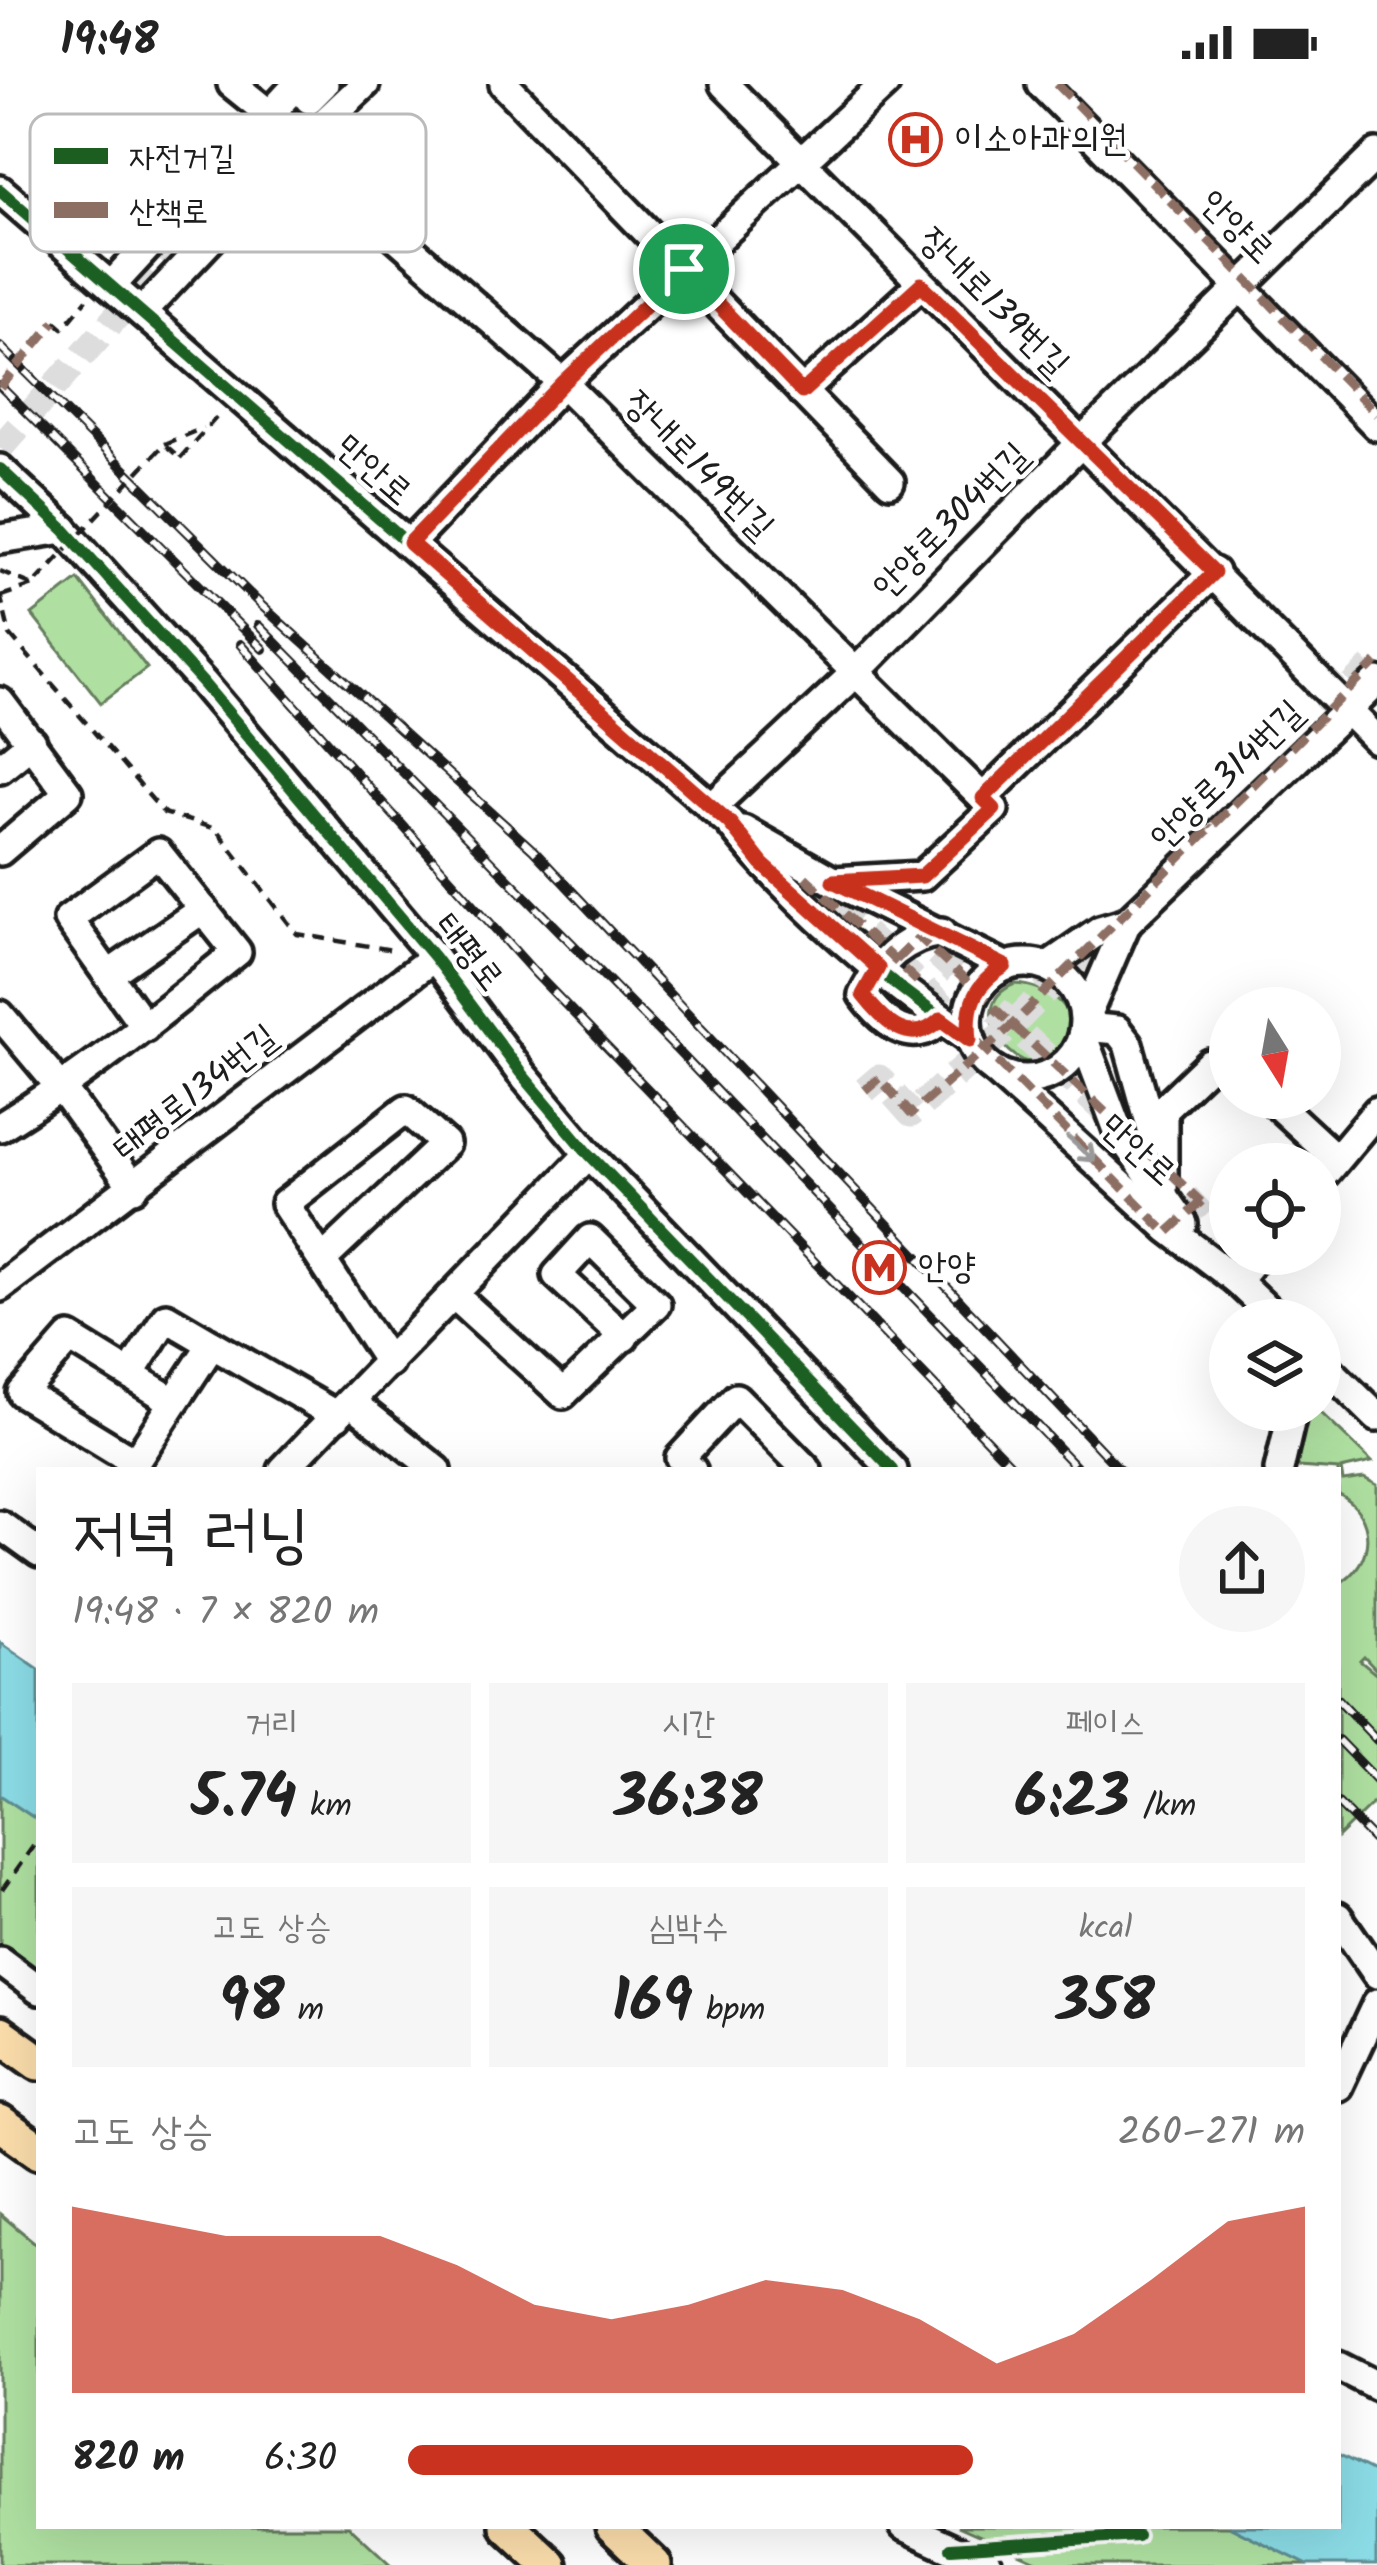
<!DOCTYPE html>
<html lang="ko">
<head>
<meta charset="utf-8">
<style>
  :root { --surface:#fff; --page:#f6f6f6; --text:#222; --muted:#767676; --accent:#c8321e }
  body { margin:0; font-family:Kalam,"Poor Story",sans-serif; background:var(--page); color:var(--text); height:100vh; display:flex; flex-direction:column; font-size:45px; white-space:nowrap }
  * { box-sizing:border-box; margin:0 }
  p { font-size:39px; color:var(--muted) }
  .icon { flex:none; width:66px; height:66px; fill:none; stroke:currentColor; stroke-width:2; stroke-linecap:round; stroke-linejoin:round }
  .map { position:relative; flex:1; overflow:hidden }
  .drawer { position:absolute; left:36px; top:1383px; width:1305px; height:1062px; display:flex; flex-direction:column; background:var(--surface); border-radius:0px; box-shadow:0 12px 48px #0002 }
  .drawer>* { flex:none }
  .needle { width:78px; rotate:169deg }
  .controls { position:absolute; left:1209px; top:903px; display:grid; gap:24px }
  .controls a { display:grid; place-items:center; width:132px; height:132px; border-radius:50%; background:var(--surface); box-shadow:0 12px 48px #0002; font-size:60px }
  .pin { position:absolute; display:grid; place-items:center; width:102px; height:102px; color:#fff; margin:-51px; border:6px solid #fff; border-radius:50%; box-shadow:0 3px 12px #0007 }
  .round { display:grid; place-items:center; flex:none; width:126px; height:126px; border-radius:63px; background:var(--page) }
  .overview { display:flex; align-items:center; justify-content:space-between; height:204px; padding:0 36px }
  h1 { font-size:66px; font-weight:600; line-height:90px }
  .stats { display:grid; grid-template-columns:repeat(3,1fr); gap:18px; height:204px; padding:12px 36px }
  .stats div { display:grid; align-content:center; border-radius:0px; background:var(--page); text-align:center }
  .stats b { font-size:60px; font-weight:600 }
  .stats small { font-size:33px; font-weight:400 }
  .stats p { font-size:33px }
  .chart { height:336px; padding:24px 36px }
  .chart p { display:flex; justify-content:space-between }
  .chart svg { width:100%; height:216px; margin-top:12px; fill:var(--accent); opacity:.7 }
  ul { padding:0 36px; list-style:none; font-size:39px }
  li { display:grid; grid-template-columns:192px 144px 1fr; align-items:center; height:90px }
  li i { height:30px; border-radius:15px; background:var(--accent) }
  .status { display:flex; justify-content:space-between; align-items:center; height:84px; padding:0 60px; background:var(--surface); direction:ltr }
  .status svg { height:33px; fill:currentColor }
  .map>svg:first-child { display:block }
  .green { fill:#afe0a1; stroke:#667e5e; stroke-width:3 }
  .water { fill:#8bdce6; stroke:#5f8f95; stroke-width:3 }
  .lines { fill:none; stroke-linecap:round; stroke-linejoin:round }
  .minor-tunnel { stroke:#ddd; stroke-width:27; stroke-dasharray:27 14; stroke-linecap:butt }
  .minor-casing { stroke:#1c1c1c; stroke-width:36 }
  .major-casing { stroke:#1c1c1c; stroke-width:42 }
  .path { stroke:#1c1c1c; stroke-width:4.5; stroke-dasharray:12 9; stroke-linecap:butt }
  .minor { stroke:#fff; stroke-width:27 }
  .major { stroke:#fbddab; stroke-width:33 }
  .rail-casing { stroke:#1c1c1c; stroke-width:10 }
  .rail { stroke:#fff; stroke-width:6; stroke-dasharray:18; stroke-linecap:butt }
  .path-bridge { stroke:#1c1c1c; stroke-width:4.5; stroke-dasharray:12 9; stroke-linecap:butt }
  .quiet { stroke:#8d6e63; stroke-width:9; stroke-dasharray:18 9; stroke-linecap:butt }
  .cycleway-casing { stroke:#fff; stroke-width:20 }
  .cycleway { stroke:#1b5e20; stroke-width:12 }
  .oneway { stroke:#999 }
  .route-casing { stroke:#fff; stroke-width:24 }
  .route { stroke:#c8321e; stroke-width:15 }
  .labels { text-anchor:middle; dominant-baseline:central; stroke-width:9; stroke-linejoin:round; paint-order:stroke }
  .poi-label { font-size:36px; fill:#1c1c1c; stroke:#fff; text-anchor:start }
  .street-label { font-size:36px; fill:#1c1c1c; stroke:#fff }
  .key { fill:#fff; stroke:#bbb; stroke-width:3 }
  .key-label { font-size:33px; fill:#1c1c1c }
</style>
</head>
<body>
<div class="status"><b>19:48</b><svg viewBox="0 0 49 12"><path d="M0 12V9h3v3zM5 12V6h3v6zM10 12V3h3v9zM15 12V0h3v12zM26 1h20v11H26zM47 4h2v5h-2z"/></svg></div>
<div class="map">
<svg width="1377" height="2481" viewBox="0 0 1377 2481">
  <rect width="100%" height="100%" fill="#fff"/>
  <filter id="ink" filterUnits="userSpaceOnUse"><feTurbulence type="fractalNoise" baseFrequency=".00833" numOctaves="2"/><feDisplacementMap in="SourceGraphic" scale="24" xChannelSelector="R" yChannelSelector="G"/><feConvolveMatrix kernelMatrix="1 2 1 2 8 2 1 2 1" color-interpolation-filters="sRGB"/></filter>
  <g filter="url(#ink)">
    <g class="green">
      <polygon points="78,495 147,584 101,619 32,531"/>
      <path d="M1015 900C1049 901 1091 930 1062 967 1027 1012 954 924 1015 900Z"/>
      <path d="M1304 1326H1318L1372 1378 1341 1385 1343 1397 1364 1394 1377 1401V1587L1364 1573 1360 1577 1377 1591V1715L1338 1753V1500C1376 1479 1377 1430 1338 1410V1386L1299 1383 1293 1369Z"/>
      <polygon points="0,1711 39,1737 39,1897 0,1867"/>
      <polygon points="0,2130 39,2162 39,2442 349,2442 391,2481 0,2481"/>
      <polygon points="958,2442 1229,2442 1308,2481 1046,2481"/>
    </g>
    <g class="water">
      <polygon points="0,1558 39,1585 39,1737 0,1711"/>
      <polygon points="1338,2370 1377,2390 1377,2481 1308,2481 1229,2442 1338,2442"/>
    </g>
    <g class="lines">
      <g class="minor-tunnel">
        <polyline points="0,364 309,15"/>
        <polyline points="1324,631 1377,578"/>
        <polyline points="805,793 950,930"/>
        <polyline points="907,865 919,853 1119,1041"/>
        <polyline points="865,1006 879,994 911,1030 1012,941 1096,857"/>
        <polyline points="1163,1145 1167,1149 1205,1114"/>
      </g>
      <defs>
        <g id="minor">
          <polyline points="232,0 268,29"/>
          <polyline points="504,0 890,398"/>
          <polyline points="724,0 1377,656"/>
          <polyline points="1041,0 1377,342"/>
          <polyline points="309,15 324,0"/>
          <polyline points="296,65 563,299 994,725 922,792 833,797"/>
          <path d="M0 106 729 738C793 819 885 897 971 955"/>
          <polyline points="111,202 298,0"/>
          <polyline points="143,227 296,65 365,0"/>
          <polyline points="802,308 921,200"/>
          <polyline points="0,385 64,445 203,599 434,873 520,988 589,1070 893,1386"/>
          <polyline points="0,455 64,445"/>
          <polyline points="410,459 563,299 885,0"/>
          <polyline points="0,618 68,709 0,767"/>
          <polyline points="0,684 32,658"/>
          <polyline points="983,714 1214,488"/>
          <polyline points="712,723 856,588 1083,357 1377,70"/>
          <polyline points="743,746 833,797 1005,882"/>
          <circle cx="1026" cy="937" r="58"/>
          <polyline points="1048,882 1100,846 1127,838 1377,598"/>
          <polyline points="108,891 203,825"/>
          <polyline points="0,931 62,1005 134,1104"/>
          <path d="M941 935C912 965 883 938 863 911 880 876 904 853 942 848"/>
          <polyline points="1085,935 1127,838"/>
          <polyline points="1085,943 1117,946 1128,960 1154,1053"/>
          <polyline points="1083,953 1119,1049 1183,1140"/>
          <polyline points="995,986 1169,1145 1236,1196 1278,1236"/>
          <polyline points="1270,1014 1336,1075"/>
          <path d="M0 1043C85 991 160 930 237 868L158 769 68 835 145 943"/>
          <polyline points="1320,1095 1377,1027"/>
          <polyline points="1163,1115 1163,1025 1210,980 1230,981"/>
          <polyline points="322,1176 445,1060 406,1025 285,1120 389,1279"/>
          <polyline points="1236,1196 1258,1170"/>
          <polyline points="0,1203 434,873"/>
          <polyline points="455,1212 563,1310 656,1220 590,1155 557,1191 624,1253"/>
          <polyline points="1320,1277 1377,1333"/>
          <polyline points="130,1290 166,1233 212,1260"/>
          <polyline points="174,1318 70,1254 22,1309 135,1378 212,1260 337,1332"/>
          <polyline points="351,1318 437,1386"/>
          <polyline points="283,1386 589,1070"/>
          <polyline points="692,1386 680,1374 736,1314 807,1386"/>
          <polyline points="1279,1386 1293,1326"/>
          <polyline points="0,1441 39,1469"/>
          <polyline points="1338,1833 1377,1890"/>
          <polyline points="0,1877 39,1906"/>
          <polyline points="1338,2002 1377,1919"/>
          <polyline points="1338,2282 1377,2302"/>
          <polyline points="904,2442 988,2481"/>
        </g>
        <g id="major">
          <polyline points="0,1950 39,1978"/>
          <polyline points="0,2039 39,2067"/>
          <polyline points="508,2442 550,2481"/>
          <polyline points="613,2442 654,2481"/>
        </g>
      </defs>
      <use href="#minor" class="minor-casing"/>
      <use href="#major" class="major-casing"/>
      <g class="path">
        <polyline points="55,237 63,244 87,215"/>
        <polyline points="164,360 203,344"/>
        <polyline points="180,374 222,327"/>
        <polyline points="0,510 10,551 164,729 216,745 297,850 393,866"/>
        <polyline points="1,512 33,501"/>
        <polyline points="2,1806 39,1754"/>
      </g>
      <use href="#minor" class="minor"/>
      <use href="#major" class="major"/>
      <defs>
        <g id="rail">
          <polyline points="0,262 261,521 533,766 1120,1386"/>
          <polyline points="0,302 263,565"/>
          <polyline points="258,541 677,966 1079,1386"/>
          <polyline points="240,560 535,889 1016,1386"/>
          <polyline points="1338,1615 1377,1656"/>
          <polyline points="1338,1656 1377,1696"/>
          <polyline points="1338,1719 1377,1759"/>
        </g>
      </defs>
      <use href="#rail" class="rail-casing"/>
      <use href="#rail" class="rail"/>
      <polyline class="path-bridge" points="0,487 33,501 164,360 180,374"/>
      <g class="quiet">
        <polyline points="1057,0 1377,330"/>
        <polyline points="0,304 55,237"/>
        <polyline points="1190,723 1210,744"/>
        <polyline points="805,793 919,899"/>
        <polyline points="896,876 919,853 1201,1118"/>
        <polyline points="979,958 1167,1149 1205,1114"/>
        <polyline points="865,1006 879,994 911,1030 1012,941 1377,578"/>
      </g>
      <defs>
        <g id="cycleway">
          <path d="M0 106 729 738C793 819 885 897 971 955"/>
          <polyline points="0,385 64,445 203,599 434,873 520,988 589,1070 893,1386"/>
          <polyline points="951,2464 1137,2452"/>
        </g>
      </defs>
      <use href="#cycleway" class="cycleway-casing"/>
      <use href="#cycleway" class="cycleway"/>
    </g>
    <defs><path id="oneway-shaft" d="M-6 0H5M1.5-3L5.5 0L1.5 3" fill="none" stroke-width="1.6" stroke-linecap="round" stroke-linejoin="round" transform="scale(3)"/></defs>
    <use class="oneway" href="#oneway-shaft" transform="translate(1081 1065) rotate(42)"/>
  </g>
  <g class="lines" filter="url(#ink)">
    <defs>
      <path id="route" d="M684 185 802 308 921 200 1214 488 983 714 994 725 922 792 833 797 1005 882C975 900 966 920 970 956L941 935C911 965 884 938 863 911L878 884 762 780 729 738 410 459 563 299Z"/>
    </defs>
    <use href="#route" class="route-casing"/>
    <use href="#route" class="route"/>
  </g>
  <defs>
    <symbol id="hospital-ring" viewBox="-11 -11 22 22"><circle r="9.5" fill="#fff" stroke="#c8321e" stroke-width="1.5"/><path d="M-5-5h3v3.5h4V-5h3V5h-3V1.5h-4V5h-3Z" fill="#c8321e"/></symbol>
    <symbol id="metro-ring" viewBox="-11 -11 22 22"><circle r="9.5" fill="#fff" stroke="#c8321e" stroke-width="1.5"/><path d="M-5.5 5V-5H-3L0 0L3-5H5.5V5H3V-.5L0 4L-3-.5V5Z" fill="#c8321e"/></symbol>
  </defs>
  <g fill-rule="evenodd">
    <use href="#hospital-ring" x="886" y="26" width="59" height="59"/>
    <use href="#metro-ring" x="850" y="1154" width="59" height="59"/>
  </g>
  <g class="labels">
    <g class="poi-label">
      <text x="954" y="56">이소아과의원</text>
      <text x="918" y="1184">안양</text>
    </g>
    <g class="street-label">
      <text transform="translate(1236 144) rotate(45)">안양로</text>
      <text transform="translate(993 219) rotate(45)">장내로139번길</text>
      <text transform="translate(698 382) rotate(45)">장내로149번길</text>
      <text transform="translate(373 387) rotate(41)">만안로</text>
      <text transform="translate(952 438) rotate(-45)">안양로304번길</text>
      <text transform="translate(1228 692) rotate(-44)">안양로314번길</text>
      <text transform="translate(468 869) rotate(52)">태평로</text>
      <text transform="translate(196 1010) rotate(-38)">태평로134번길</text>
      <text transform="translate(1137 1067) rotate(42)">만안로</text>
    </g>
  </g>
  <rect x="30" y="30" width="396" height="138" rx="18" class="key"/>
  <rect x="54" y="64" width="54" height="16" fill="#1b5e20"/>
  <rect x="54" y="118" width="54" height="16" fill="#8d6e63"/>
  <g class="key-label">
    <text x="129" y="84">자전거길</text>
    <text x="129" y="138">산책로</text>
  </g>
</svg>
<div class="controls">
<a><svg class="needle" viewBox="-14 -14 28 28"><path d="M0-13l5 13h-10z" fill="#e53935"/><path d="M0 13l5-13h-10z" fill="#767676"/></svg></a>
<a><svg class="icon" aria-label="locate" viewBox="0 0 24 24"><circle cx="12" cy="12" r="6"/><path d="M12 2v4M12 18v4M2 12h4M18 12h4"/></svg></a>
<a><svg class="icon" aria-label="layers" viewBox="0 0 24 24"><path d="M12 4l9 5-9 5-9-5zM3 14l9 5 9-5"/></svg></a>
</div>
<div class="pin" style="left:684px;top:185px;background:#1e9e55"><svg class="icon" aria-label="arrive" viewBox="0 0 24 24"><path d="M6 21V4h12l-3 4 3 4H6"/></svg></div>
<section class="drawer">
<div class="overview"><div><h1>저녁 러닝</h1><p>19:48 · 7 × 820 m</p></div><a class="round"><svg class="icon" aria-label="share" viewBox="0 0 24 24"><path d="M12 15V3M7 8l5-5 5 5M5 13v7h14v-7"/></svg></a></div>
<div class="stats">
<div><p>거리</p><b>5.74<small> km</small></b></div>
<div><p>시간</p><b>36:38</b></div>
<div><p>페이스</p><b>6:23<small> /km</small></b></div>
</div>
<div class="stats">
<div><p>고도 상승</p><b>98<small> m</small></b></div>
<div><p>심박수</p><b>169<small> bpm</small></b></div>
<div><p>kcal</p><b>358</b></div>
</div>
<div class="chart"><p><span>고도 상승</span>260–271 m</p>
<svg viewBox="0 0 160 44" preserveAspectRatio="none"><path d="M0 44V6L10 9L20 12L30 12L40 12L50 18L60 26L70 29L80 26L90 21L100 23L110 29L120 38L130 32L140 21L150 9L160 6V44z"/></svg>
</div>
<ul>
<li><b>820 m</b>6:30<i style="width:63%"></i></li>
</ul>
</section>
</div>
</body>
</html>
